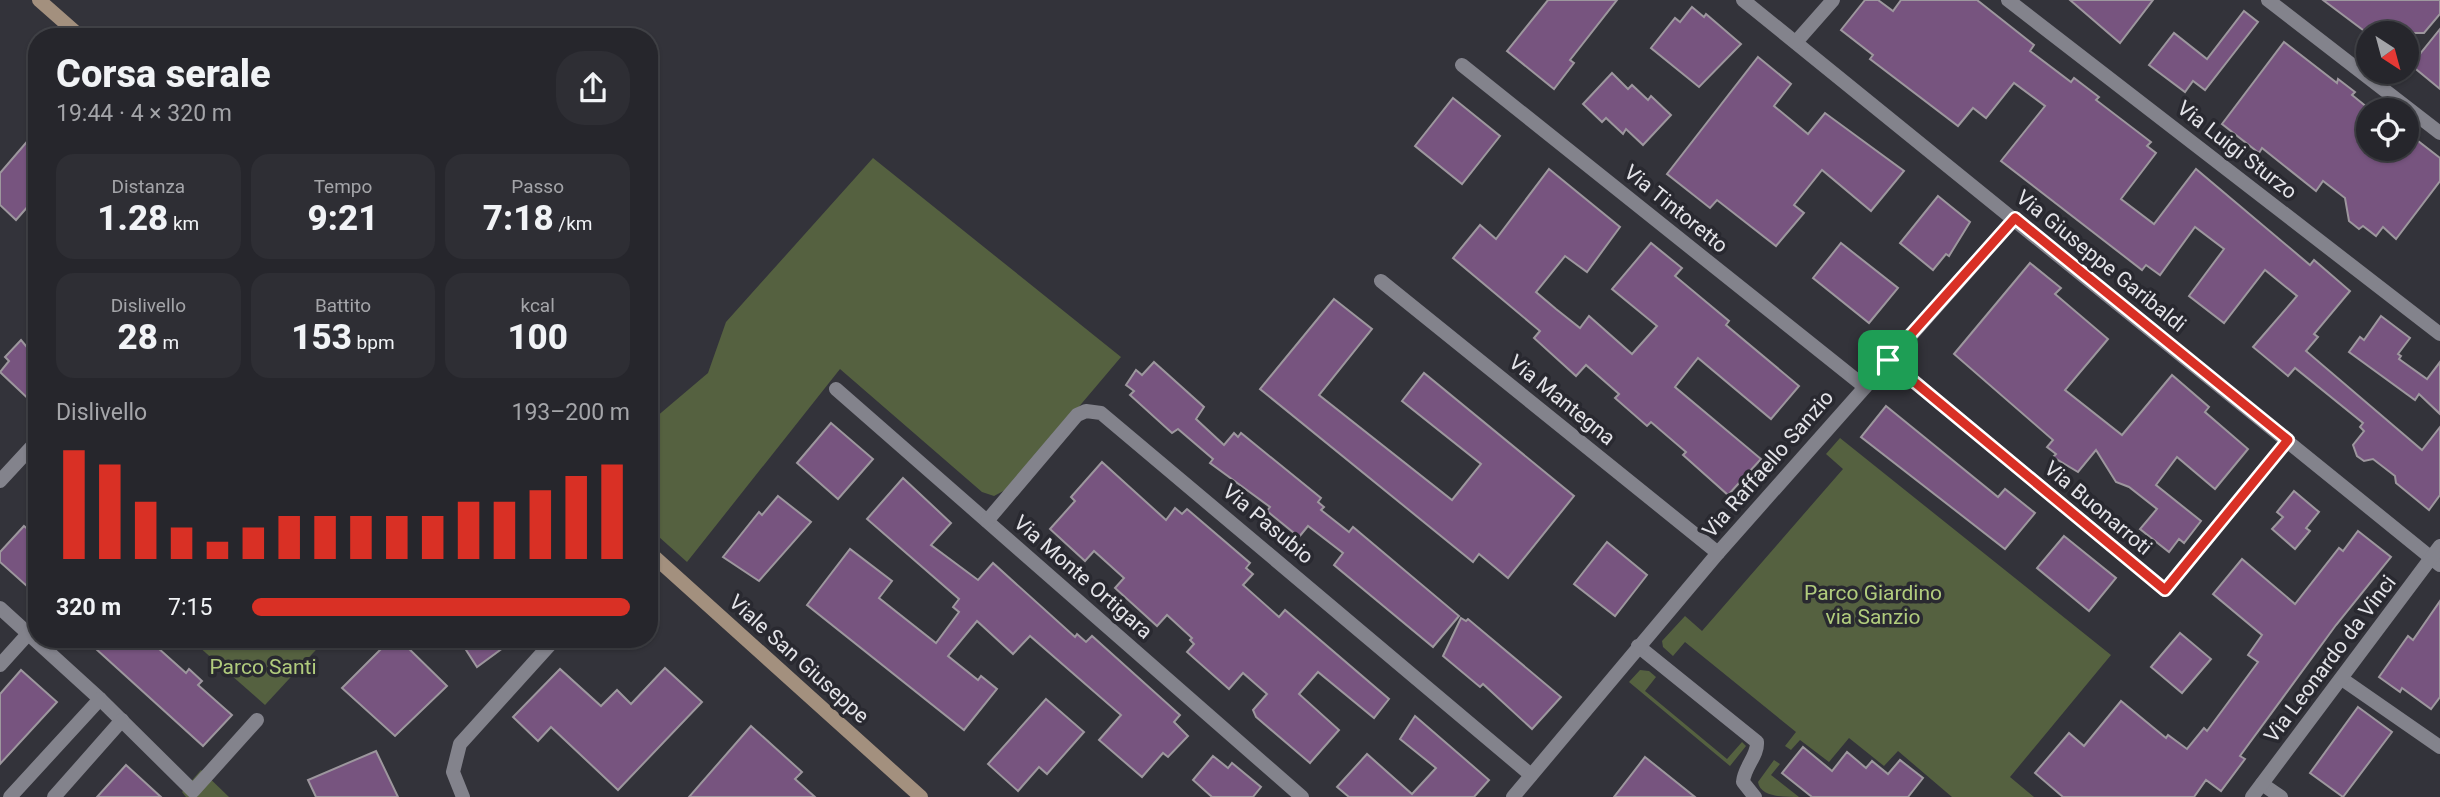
<!DOCTYPE html>
<html lang="it">
<head>
<meta charset="utf-8">
<style>
  :root { --surface:#26262c; --page:#2e2e34; --text:#f1f3f6; --muted:#a4a5a9; --line:#424348; --accent:#d93025 }
  body { margin:0; font-family:Roboto,sans-serif; background:var(--page); color:var(--text); height:100vh; display:flex; flex-direction:column; font-size:26px; white-space:nowrap }
  * { box-sizing:border-box; margin:0 }
  p { font-size:23px; color:var(--muted) }
  .icon { flex:none; width:38px; height:38px; fill:none; stroke:currentColor; stroke-width:2; stroke-linecap:round; stroke-linejoin:round }
  .map { position:relative; flex:1; overflow:hidden }
  .drawer { position:absolute; left:28px; top:28px; width:630px; height:620px; display:flex; flex-direction:column; background:var(--surface); border-radius:28px; box-shadow:0 2px 5px #0004,0 0 0 2px var(--line) }
  .drawer>* { flex:none }
  .needle { width:46px; rotate:144deg }
  .buttons { position:absolute; left:2356px; top:21px; display:grid; gap:14px }
  .buttons a { display:grid; place-items:center; width:63px; height:63px; border-radius:50%; background:var(--surface); box-shadow:0 2px 5px #0004,0 0 0 2px var(--line); font-size:35px }
  .pin { position:absolute; display:grid; place-items:center; width:60px; height:60px; color:#fff; margin:-30px; border-radius:14px; box-shadow:0 4px 10px #0006 }
  .round { display:grid; place-items:center; flex:none; width:74px; height:74px; border-radius:28px; background:var(--page) }
  .head { display:flex; align-items:center; justify-content:space-between; height:119px; padding:0 28px }
  h1 { font-size:38px; font-weight:800; line-height:52px }
  .stats { display:grid; grid-template-columns:repeat(3,1fr); gap:10px; height:119px; padding:7px 28px }
  .stats div { display:grid; align-content:center; border-radius:18px; background:var(--page); text-align:center }
  .stats b { font-size:35px; font-weight:800 }
  .stats small { font-size:19px; font-weight:400 }
  .stats p { font-size:19px }
  .chart { height:196px; padding:14px 28px }
  .chart p { display:flex; justify-content:space-between }
  .chart svg { width:100%; height:126px; margin-top:7px; stroke:var(--accent); stroke-width:6 }
  ul { padding:0 28px; list-style:none; font-size:23px }
  li { display:grid; grid-template-columns:112px 84px 1fr; align-items:center; height:52px }
  li i { height:18px; border-radius:9px; background:var(--accent) }
  .map>svg:first-child { display:block }
  .green { fill:#556140 }
  .building { fill:#77547f; stroke:#9d979e; stroke-width:2 }
  .lines { fill:none; stroke-linecap:round; stroke-linejoin:round }
  .minor { stroke:#83838c; stroke-width:14 }
  .tertiary { stroke:#83838c; stroke-width:14 }
  .secondary { stroke:#a3907e; stroke-width:14 }
  .route-casing { stroke:#fff; stroke-width:14 }
  .route { stroke:#d93025; stroke-width:9 }
  .labels { text-anchor:middle; dominant-baseline:central; stroke-width:7; stroke-linejoin:round; paint-order:stroke }
  .street-label { font-size:21px; fill:#e4e4e9; stroke:#292930 }
  .park-label { font-size:21px; fill:#b1cc7d; stroke:#292930 }
</style>
</head>
<body>
<div class="map">
<svg width="2440" height="797" viewBox="0 0 2440 797">
  <rect width="100%" height="100%" fill="#33333a"/>
  <g class="green">
    <polygon points="873,158 1121,357 1011,487 994,496 982,492 840,369 687,562 649,528 649,423 708,373 726,322"/>
    <polygon points="1840,438 2111,655 2010,777 2034,797 1952,797 1898,751 1884,766 1849,738 1829,762 1800,740 1791,750 1785,746 1796,732 1685,642 1673,656 1663,647 1662,641 1685,616 1702,631 1843,469 1826,454"/>
    <polygon points="190,639 326,639 265,705"/>
    <polygon points="1640,670 1649,671 1656,677 1645,691 1727,759 1742,742 1746,746 1730,766 1629,682"/>
    <path d="M1774 760 1780 764 1771 775 1799 797C1783 797 1760 797 1758 782Z"/>
    <polygon points="201,770 229,797 186,797 182,792"/>
  </g>
  <g class="building">
    <polygon points="1548,0 1617,0 1570,60 1574,63 1554,89 1507,51"/>
    <polygon points="1865,0 1878,0 1893,11 1901,0 1977,0 2034,45 2030,51 2071,82 2074,78 2099,97 2096,100 2151,142 2147,146 2156,153 2121,199 2154,224 2196,169 2310,265 2314,260 2350,291 2314,334 2318,337 2306,351 2422,450 2440,427 2440,495 2429,510 2396,483 2395,476 2373,459 2364,461 2357,456 2353,445 2364,431 2360,427 2363,423 2295,368 2288,376 2253,347 2297,296 2265,270 2224,323 2189,296 2224,249 2195,227 2160,275 2146,265 2142,270 2001,161 2045,106 2014,83 1986,118 1973,108 1958,126 1870,59 1873,55 1841,30"/>
    <polygon points="2070,0 2153,0 2120,43"/>
    <polygon points="2323,0 2440,0 2440,14 2424,33 2367,33"/>
    <polygon points="1692,7 1704,17 1706,14 1741,44 1699,87 1651,48 1675,18 1680,22"/>
    <polygon points="2244,11 2258,22 2205,90 2193,81 2185,92 2149,65 2174,33 2207,59"/>
    <polygon points="2440,29 2440,89 2411,65"/>
    <polygon points="2284,42 2337,83 2338,79 2355,92 2352,95 2368,108 2368,149 2412,149 2418,141 2440,158 2440,181 2396,239 2383,227 2376,236 2363,226 2359,229 2349,221 2345,198 2323,181 2316,191 2262,148 2259,153 2222,124"/>
    <polygon points="1758,57 1791,84 1774,106 1808,134 1825,113 1904,171 1871,211 1822,170 1794,205 1804,213 1776,246 1717,200 1710,208 1667,174"/>
    <polygon points="1612,73 1628,89 1632,85 1648,100 1651,96 1671,115 1643,145 1626,129 1623,134 1606,118 1602,122 1583,104"/>
    <polygon points="1453,98 1500,136 1462,184 1415,146"/>
    <polygon points="37,130 37,196 16,220 0,205 0,173"/>
    <polygon points="1549,169 1620,227 1587,272 1565,256 1536,292 1556,309 1580,328 1589,316 1632,354 1657,326 1612,289 1651,243 1682,268 1675,276 1729,321 1726,325 1799,386 1771,419 1698,358 1675,387 1761,459 1728,495 1683,455 1686,452 1651,422 1647,426 1615,398 1619,394 1586,365 1576,376 1534,338 1540,331 1453,258 1480,225 1496,239"/>
    <polygon points="1938,196 1970,222 1949,256 1946,254 1933,270 1900,243"/>
    <polygon points="1841,243 1898,288 1869,323 1813,278"/>
    <polygon points="2030,263 2061,288 2055,294 2108,339 2065,390 2122,435 2172,375 2209,407 2205,412 2248,449 2215,489 2177,457 2156,485 2201,521 2184,543 2179,539 2169,552 2140,529 2157,509 2129,487 2116,482 2096,450 2078,472 2053,457 2056,454 2047,447 2053,440 1954,354"/>
    <polygon points="1334,299 1372,329 1319,395 1452,500 1481,464 1402,401 1424,373 1574,496 1508,578 1479,554 1473,562 1260,389"/>
    <polygon points="2381,316 2410,338 2398,354 2401,356 2399,359 2427,379 2440,362 2440,414 2419,394 2415,400 2349,352 2360,337 2364,340"/>
    <polygon points="37,335 37,407 0,372 9,361 5,357 21,340 26,346"/>
    <polygon points="1154,362 1204,407 1196,419 1224,445 1234,433 1238,437 1241,433 1321,498 1318,502 1324,507 1321,510 1349,532 1353,527 1459,616 1433,647 1334,565 1343,553 1308,526 1299,537 1267,511 1270,507 1210,463 1213,459 1178,429 1172,433 1130,395 1134,391 1126,385 1136,370 1142,375"/>
    <polygon points="1886,406 1998,497 2005,489 2035,513 2005,549 1861,437"/>
    <polygon points="831,423 873,459 838,499 797,463"/>
    <polygon points="1102,462 1166,520 1175,508 1182,514 1187,509 1250,563 1246,568 1253,574 1243,585 1279,617 1285,610 1389,699 1374,718 1318,672 1299,694 1339,730 1310,763 1256,717 1253,710 1267,694 1243,673 1229,689 1187,652 1194,644 1190,640 1192,638 1167,615 1157,626 1115,588 1124,578 1094,551 1085,561 1050,529 1075,501 1071,497"/>
    <polygon points="903,478 951,523 931,545 978,580 993,563 1075,637 1077,634 1086,642 1092,636 1180,715 1174,722 1188,736 1168,757 1163,753 1142,777 1099,740 1121,715 1030,636 1013,654 977,621 948,656 978,680 981,676 997,689 964,730 807,605 850,549 892,581 879,598 936,643 959,612 953,607 959,599 867,519"/>
    <polygon points="2294,491 2319,512 2306,528 2310,531 2295,549 2272,529 2283,517 2277,512"/>
    <polygon points="778,496 811,522 759,581 723,557 759,512 762,515"/>
    <polygon points="24,526 37,537 37,595 0,562 0,552"/>
    <polygon points="2358,531 2391,557 2336,625 2240,756 2245,759 2221,791 2206,780 2194,797 2063,797 2035,773 2069,733 2084,746 2121,701 2166,738 2168,735 2187,749 2204,728 2207,731 2258,662 2248,655 2262,635 2213,594 2242,559 2295,604 2339,548 2343,551"/>
    <polygon points="2064,536 2116,578 2089,611 2037,568"/>
    <polygon points="1607,542 1647,575 1615,616 1574,584"/>
    <polygon points="2440,601 2440,697 2431,709 2402,688 2400,692 2379,677 2408,636 2413,640"/>
    <polygon points="1461,618 1466,621 1468,619 1561,697 1532,729 1483,684 1480,687 1443,656"/>
    <polygon points="2180,633 2211,659 2182,693 2151,667"/>
    <polygon points="85,639 148,639 186,673 189,669 202,681 198,685 232,715 203,746"/>
    <polygon points="391,639 399,639 447,686 395,736 342,688"/>
    <polygon points="459,639 515,639 477,667"/>
    <polygon points="665,668 702,702 618,790 551,727 538,741 513,717 560,669 601,706 617,690 631,704"/>
    <polygon points="21,670 57,702 0,764 0,694"/>
    <polygon points="1046,699 1084,732 1047,774 1039,767 1018,791 988,764"/>
    <polygon points="2358,707 2392,732 2343,797 2310,773"/>
    <polygon points="1415,716 1489,780 1474,797 1349,797 1337,787 1367,754 1412,794 1436,768 1400,739"/>
    <polygon points="751,726 802,772 795,779 815,797 689,797"/>
    <polygon points="1803,747 1832,771 1847,752 1866,768 1872,761 1888,774 1900,760 1923,778 1908,797 1812,797 1782,773"/>
    <polygon points="376,751 398,797 316,797 308,780"/>
    <polygon points="1213,756 1228,768 1232,763 1261,787 1253,797 1212,797 1193,780"/>
    <polygon points="1645,757 1695,797 1614,797"/>
    <polygon points="126,765 161,797 97,797"/>
  </g>
  <g class="lines">
    <g class="minor">
      <polyline points="1743,0 2440,565"/>
      <polyline points="2008,0 2440,334"/>
      <polyline points="2268,0 2440,133"/>
      <polyline points="1796,42 1833,0"/>
      <polyline points="1462,65 1865,387"/>
      <polyline points="1381,281 1718,553"/>
      <polyline points="1888,360 2165,590 2288,440"/>
      <polyline points="836,389 1302,797"/>
      <polyline points="987,521 1077,415 1086,411 1101,413 1531,775"/>
      <polyline points="0,608 100,699 193,791 257,720"/>
      <path d="M1638 646 1757 742C1758 756 1744 767 1743 782L1755 797"/>
      <polyline points="0,665 28,634"/>
      <polyline points="2342,679 2440,747"/>
      <polyline points="2262,784 2281,797"/>
      <polyline points="10,797 100,699"/>
      <polyline points="54,797 122,720"/>
      <polyline points="463,797 453,772 460,744 555,639"/>
      <polyline points="1513,797 1718,553 2015,218"/>
    </g>
    <g class="tertiary">
      <polyline points="0,481 37,441"/>
      <polyline points="2252,797 2440,546"/>
    </g>
    <g class="secondary">
      <polyline points="39,0 81,37"/>
      <polyline points="649,552 921,797"/>
    </g>
  </g>
  <g class="lines">
    <defs>
      <polygon id="route" points="2015,218 2288,440 2165,590 1888,360"/>
    </defs>
    <use href="#route" class="route-casing"/>
    <use href="#route" class="route"/>
  </g>
  <g class="labels">
    <g class="street-label">
      <text transform="translate(2237 150) rotate(38)">Via Luigi Sturzo</text>
      <text transform="translate(1676 209) rotate(39)">Via Tintoretto</text>
      <text transform="translate(2101 261) rotate(39)">Via Giuseppe Garibaldi</text>
      <text transform="translate(1562 400) rotate(39)">Via Mantegna</text>
      <text transform="translate(1768 464) rotate(-49)">Via Raffaello Sanzio</text>
      <text transform="translate(2098 508) rotate(40)">Via Buonarroti</text>
      <text transform="translate(1268 524) rotate(40)">Via Pasubio</text>
      <text transform="translate(1083 577) rotate(41)">Via Monte Ortigara</text>
      <text transform="translate(799 659) rotate(42)">Viale San Giuseppe</text>
      <text transform="translate(2330 659) rotate(-53)">Via Leonardo da Vinci</text>
    </g>
    <g class="park-label">
      <text x="1873" y="593">Parco Giardino<tspan x="1873" dy="24">via Sanzio</tspan></text>
      <text x="263" y="667">Parco Santi</text>
    </g>
  </g>
</svg>
<div class="buttons">
<a><svg class="needle" viewBox="-14 -14 28 28"><path d="M0-13l5 13h-10z" fill="#e53935"/><path d="M0 13l5-13h-10z" fill="#a4a5a9"/></svg></a>
<a><svg class="icon" aria-label="locate" viewBox="0 0 24 24"><circle cx="12" cy="12" r="6"/><path d="M12 2v4M12 18v4M2 12h4M18 12h4"/></svg></a>
</div>
<div class="pin" style="left:1888px;top:360px;background:#1e9e55"><svg class="icon" aria-label="arrive" viewBox="0 0 24 24"><path d="M6 21V4h12l-3 4 3 4H6"/></svg></div>
<section class="drawer">
<div class="head"><div><h1>Corsa serale</h1><p>19:44 · 4 × 320 m</p></div><a class="round"><svg class="icon" aria-label="share" viewBox="0 0 24 24"><path d="M12 15V3M7 8l5-5 5 5M5 13v7h14v-7"/></svg></a></div>
<div class="stats">
<div><p>Distanza</p><b>1.28<small> km</small></b></div>
<div><p>Tempo</p><b>9:21</b></div>
<div><p>Passo</p><b>7:18<small> /km</small></b></div>
</div>
<div class="stats">
<div><p>Dislivello</p><b>28<small> m</small></b></div>
<div><p>Battito</p><b>153<small> bpm</small></b></div>
<div><p>kcal</p><b>100</b></div>
</div>
<div class="chart"><p><span>Dislivello</span>193–200 m</p>
<svg viewBox="0 0 160 44" preserveAspectRatio="none"><path d="M5 44V6M15 44V11M25 44V24M35 44V33M45 44V38M55 44V33M65 44V29M75 44V29M85 44V29M95 44V29M105 44V29M115 44V24M125 44V24M135 44V20M145 44V15M155 44V11"/></svg>
</div>
<ul>
<li><b>320 m</b>7:15<i style="width:100%"></i></li>
</ul>
</section>
</div>
</body>
</html>
